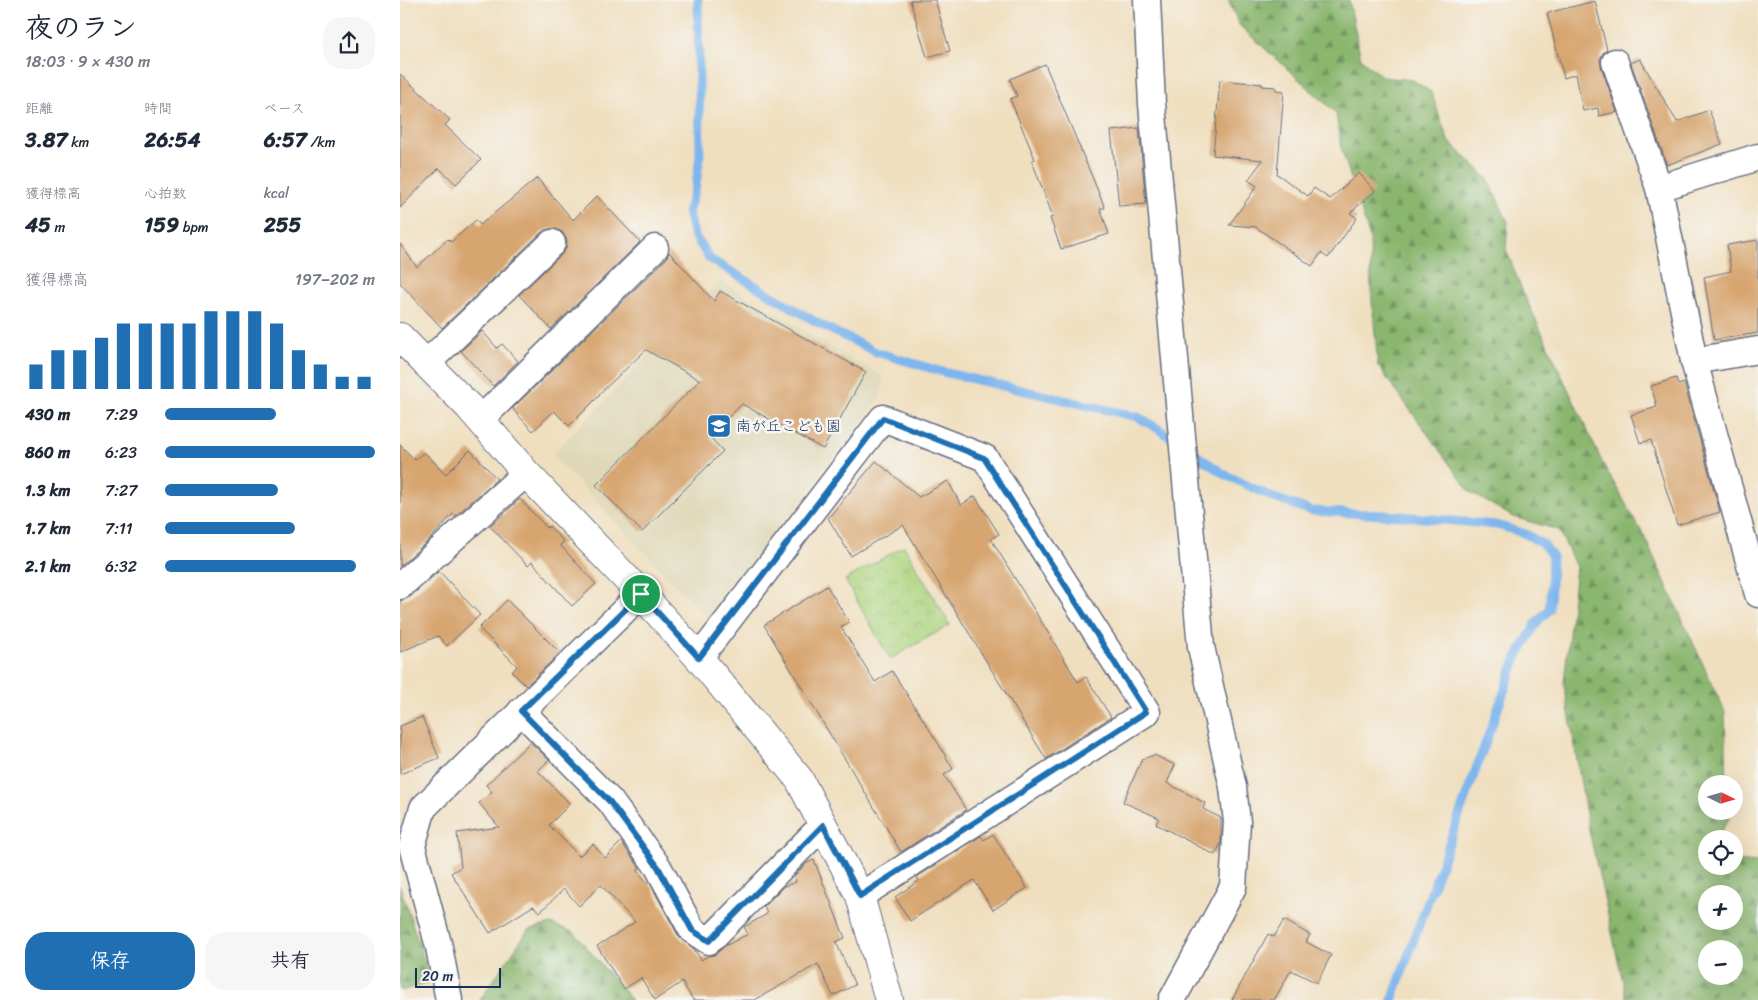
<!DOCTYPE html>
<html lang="ja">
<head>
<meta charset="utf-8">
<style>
  :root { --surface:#fff; --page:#f6f6f7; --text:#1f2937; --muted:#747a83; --accent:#1f6fb2 }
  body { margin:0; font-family:Sriracha,"Klee One",sans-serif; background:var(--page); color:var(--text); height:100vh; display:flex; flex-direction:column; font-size:19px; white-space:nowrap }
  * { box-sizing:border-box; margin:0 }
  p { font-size:16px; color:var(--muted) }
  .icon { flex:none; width:28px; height:28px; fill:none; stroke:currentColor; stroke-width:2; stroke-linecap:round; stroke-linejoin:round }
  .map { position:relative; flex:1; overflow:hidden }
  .panel { display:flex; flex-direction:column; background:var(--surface); width:400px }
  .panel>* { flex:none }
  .needle { width:32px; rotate:95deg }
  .controls { position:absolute; left:1298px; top:775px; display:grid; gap:10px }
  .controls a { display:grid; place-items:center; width:45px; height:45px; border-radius:50%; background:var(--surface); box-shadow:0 5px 20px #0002; font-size:25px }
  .scale { position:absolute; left:15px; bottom:12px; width:86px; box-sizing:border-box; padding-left:5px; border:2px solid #1b2f5e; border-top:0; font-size:14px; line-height:18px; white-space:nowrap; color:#1b2f5e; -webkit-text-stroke:4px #f6f6f2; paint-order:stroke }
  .pin { position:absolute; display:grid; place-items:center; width:42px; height:42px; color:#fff; margin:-21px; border:2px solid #fff; border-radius:50%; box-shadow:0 1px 5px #0007 }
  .round { display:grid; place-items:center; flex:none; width:52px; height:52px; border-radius:20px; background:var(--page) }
  .headline { display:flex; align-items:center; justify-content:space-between; height:85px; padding:0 25px }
  h1 { font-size:28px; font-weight:700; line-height:38px }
  .stats { display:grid; grid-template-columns:repeat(3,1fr); gap:8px; height:85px; padding:5px 25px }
  .stats div { display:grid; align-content:center }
  .stats b { font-size:21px; font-weight:700 }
  .stats small { font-size:14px; font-weight:400 }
  .stats p { font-size:14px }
  .chart { height:140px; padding:10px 25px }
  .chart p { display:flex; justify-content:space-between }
  .chart svg { width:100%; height:90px; margin-top:5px; stroke:var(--accent); stroke-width:6 }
  .button { display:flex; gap:10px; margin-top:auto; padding:10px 25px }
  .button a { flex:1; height:58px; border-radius:20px; background:var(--accent); color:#fff; font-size:20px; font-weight:700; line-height:58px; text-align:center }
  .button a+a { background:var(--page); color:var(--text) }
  ul { padding:0 25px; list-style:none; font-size:16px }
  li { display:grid; grid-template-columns:80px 60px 1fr; align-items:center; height:38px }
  li i { height:12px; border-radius:6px; background:var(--accent) }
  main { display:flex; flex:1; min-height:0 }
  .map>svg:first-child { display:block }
  .built { fill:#dfd8b8 }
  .forest { fill:url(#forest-firs); stroke:#527266; fill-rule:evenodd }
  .park { fill:url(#park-crowns); stroke:#64826f }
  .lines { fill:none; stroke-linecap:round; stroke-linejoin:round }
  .stream { stroke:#7db5ed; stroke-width:9 }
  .building { fill:#d7a56f }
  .minor-casing { stroke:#666d80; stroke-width:29 }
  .tertiary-casing { stroke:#666d80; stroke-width:30 }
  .minor { stroke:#fff; stroke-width:26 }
  .tertiary { stroke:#fff; stroke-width:28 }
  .route-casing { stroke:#fff; stroke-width:10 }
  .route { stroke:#1f6fb2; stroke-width:6 }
  .labels { text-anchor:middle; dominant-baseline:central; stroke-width:5; stroke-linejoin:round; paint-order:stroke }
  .poi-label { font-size:15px; fill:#1b2f5e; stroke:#f6f6f2; text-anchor:start }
</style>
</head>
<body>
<main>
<section class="panel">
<div class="headline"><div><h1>夜のラン</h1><p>18:03 · 9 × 430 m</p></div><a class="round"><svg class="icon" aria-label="share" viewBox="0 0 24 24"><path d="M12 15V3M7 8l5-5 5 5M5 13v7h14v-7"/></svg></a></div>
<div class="stats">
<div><p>距離</p><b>3.87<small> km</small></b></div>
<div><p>時間</p><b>26:54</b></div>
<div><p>ペース</p><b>6:57<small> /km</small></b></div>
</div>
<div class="stats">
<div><p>獲得標高</p><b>45<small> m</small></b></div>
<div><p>心拍数</p><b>159<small> bpm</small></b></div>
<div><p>kcal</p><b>255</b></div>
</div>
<div class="chart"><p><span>獲得標高</span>197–202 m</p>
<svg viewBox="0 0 160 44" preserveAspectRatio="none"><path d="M5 44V32M15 44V25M25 44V25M35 44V19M45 44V12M55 44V12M65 44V12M75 44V12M85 44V6M95 44V6M105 44V6M115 44V12M125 44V25M135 44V32M145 44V38M155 44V38"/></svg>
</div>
<ul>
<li><b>430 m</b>7:29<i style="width:53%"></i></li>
<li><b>860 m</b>6:23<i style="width:100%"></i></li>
<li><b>1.3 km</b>7:27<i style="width:54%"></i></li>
<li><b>1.7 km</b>7:11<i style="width:62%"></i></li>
<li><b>2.1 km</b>6:32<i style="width:91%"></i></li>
</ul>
<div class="button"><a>保存</a><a>共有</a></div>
</section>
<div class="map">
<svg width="1358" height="1000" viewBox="0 0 1358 1000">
  <defs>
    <pattern id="forest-firs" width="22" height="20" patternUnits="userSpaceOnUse" patternTransform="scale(1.25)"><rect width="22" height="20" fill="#8ab66e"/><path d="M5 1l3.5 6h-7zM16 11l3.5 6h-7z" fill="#70945e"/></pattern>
    <pattern id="park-crowns" width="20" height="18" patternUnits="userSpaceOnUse" patternTransform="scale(1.25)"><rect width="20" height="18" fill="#add580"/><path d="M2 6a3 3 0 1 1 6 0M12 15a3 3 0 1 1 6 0" fill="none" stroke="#94b771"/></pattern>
  </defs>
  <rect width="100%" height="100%" fill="#f6f6f2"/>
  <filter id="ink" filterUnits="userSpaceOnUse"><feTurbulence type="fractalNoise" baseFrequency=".02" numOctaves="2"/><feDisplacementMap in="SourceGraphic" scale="10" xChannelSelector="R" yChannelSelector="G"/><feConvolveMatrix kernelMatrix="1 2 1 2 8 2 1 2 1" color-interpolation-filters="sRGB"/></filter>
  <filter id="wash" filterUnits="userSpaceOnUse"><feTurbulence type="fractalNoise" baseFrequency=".0096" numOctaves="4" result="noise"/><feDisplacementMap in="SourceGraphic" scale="20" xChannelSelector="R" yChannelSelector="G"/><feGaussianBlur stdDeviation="1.12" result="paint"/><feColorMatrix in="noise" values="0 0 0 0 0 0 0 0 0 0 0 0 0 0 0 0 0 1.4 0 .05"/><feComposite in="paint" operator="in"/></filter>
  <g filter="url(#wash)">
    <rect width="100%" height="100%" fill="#f0dfbf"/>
    <polygon class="built" points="320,281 483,377 480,398 309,620 152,455"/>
    <g class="forest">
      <path d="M828 0H949L961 59 983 77 1013 80 1031 92 1048 140 1088 179 1108 222 1106 249 1122 290 1202 462 1244 536 1325 712 1327 784H1306V811H1329V819L1316 839H1306V866H1334V861L1358 863V1000H1227L1188 826 1164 683 1176 567 1159 530 1113 517 1070 492 978 366 971 290 970 238 941 147 936 113 840 26ZM1306 894H1334V921H1306ZM1306 949H1334V976H1306Z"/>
      <polygon points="0,886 31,981 5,990 0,990"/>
      <polygon points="151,924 174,932 231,1000 80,1000 128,930"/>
    </g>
    <polygon class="park" points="504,546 550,625 490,659 445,580"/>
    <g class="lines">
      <polyline class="stream" points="298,0 300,154 296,186 288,212 294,235 310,259 423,326 476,352 543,372 738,417 757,428 824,474 874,498 912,511 1001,516 1097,525 1126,534 1144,545 1152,556 1151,586 1149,610 1137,622 1116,659 992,1000"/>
    </g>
    <g id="blocks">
      <g class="building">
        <polygon points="510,0 535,0 550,51 527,57"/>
        <polygon points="1195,1 1207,50 1203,53 1200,59 1201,66 1217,112 1199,116 1198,108 1183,111 1176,74 1164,78 1147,13"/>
        <polygon points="1240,59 1277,122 1309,110 1322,144 1267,165 1231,63"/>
        <polygon points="645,64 705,208 700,208 709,234 661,249 650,218 653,217 632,161 635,159 610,99 617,96 610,79"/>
        <polygon points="0,74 50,120 45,125 81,160 56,184 39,168 0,208"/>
        <polygon points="820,80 862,84 862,86 876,87 876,90 884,91 877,174 908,196 914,188 930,199 959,173 975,191 950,213 957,218 928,258 921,253 912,266 856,227 829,225 857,186 848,180 863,160 813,155"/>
        <polygon points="739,128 746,204 719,206 711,131"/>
        <polygon points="137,178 173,220 197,196 240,242 151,329 119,295 162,254 166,248 167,240 162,232 156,229 148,229 142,232 42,328 0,283 0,244 17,267 48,239 51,242 76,220 80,225"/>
        <polygon points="1358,240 1358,333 1314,340 1304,277 1331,271 1327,245"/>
        <polygon points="269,252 314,301 320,291 466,372 423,449 342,404 309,436 323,451 242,532 196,485 300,380 246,350 199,394 200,395 169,426 154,411 133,431 114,411 113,408 266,259"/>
        <polygon points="82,331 97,348 102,344 118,361 93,386 61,351"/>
        <polygon points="1276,378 1278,385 1284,383 1320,512 1277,525 1251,440 1240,443 1231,415 1257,407 1251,386"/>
        <polygon points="0,445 15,460 24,452 46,474 70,450 97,479 55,516 53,514 31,538 0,566"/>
        <polygon points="476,461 519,497 548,481 561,505 575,496 599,534 591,539 678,682 686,677 711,717 646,759 503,525 451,556 428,518"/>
        <polygon points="120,499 147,528 149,526 164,542 160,545 196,584 172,606 132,562 128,566 90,526"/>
        <polygon points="39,571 80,615 47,646 38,636 0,652 0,601 10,597"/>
        <polygon points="427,586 449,622 441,627 475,682 492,671 538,743 553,769 544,775 566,810 501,852 364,625"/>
        <polygon points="107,600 160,653 126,686 112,672 117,666 79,628"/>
        <polygon points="22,717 39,758 0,774 0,726"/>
        <polygon points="130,742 149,760 138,771 170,804 149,825 179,856 193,844 205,858 221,842 240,868 237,871 252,887 279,937 294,949 301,960 308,956 314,955 325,946 348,934 344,927 367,914 364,906 384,886 396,882 394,876 407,863 414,860 445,938 436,942 455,985 433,996 418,964 355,1000 293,1000 282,982 255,1000 241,978 224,989 197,946 235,922 201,885 179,906 164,889 140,912 133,906 90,933 51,873 61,867 57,833 99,827 79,803 92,792 86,785"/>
        <polygon points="754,755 775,765 767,783 805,803 803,809 821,818 821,843 815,855 756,824 759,818 723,802 742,759"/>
        <polygon points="593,834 627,888 593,910 574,880 510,921 495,897 519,881 517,877 581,836 584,840"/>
        <polygon points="884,920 910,935 906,942 931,955 917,983 891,970 874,1000 832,1000 868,934 874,937"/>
      </g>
    </g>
  </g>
  <g filter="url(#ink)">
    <use href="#blocks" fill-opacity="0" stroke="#666d80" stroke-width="1"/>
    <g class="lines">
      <defs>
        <g id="minor">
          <polyline points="747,0 752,104 801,647 833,787 837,822 833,887 772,1000"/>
          <polyline points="1215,62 1259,188 1294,361 1358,594"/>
          <polyline points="1259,188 1358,157"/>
          <polyline points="1294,361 1358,350"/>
          <polyline points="27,363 152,243"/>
          <polyline points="80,420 255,248"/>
          <polyline points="0,586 126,473"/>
          <polyline points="299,658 483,418 585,458 747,712 460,896"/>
          <polyline points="121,711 210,801 258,867 292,930 309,941 423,825"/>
          <polyline points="49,1000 39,947 12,846 23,808 241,594"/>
        </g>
        <polyline id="tertiary" points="0,337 69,407 126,473 241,594 299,658 399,779 460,896 489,1000"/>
      </defs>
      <use href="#minor" class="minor-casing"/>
      <use href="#tertiary" class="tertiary-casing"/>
      <use href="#minor" class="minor"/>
      <use href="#tertiary" class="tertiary"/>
    </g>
  </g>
  <g class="lines" filter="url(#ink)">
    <defs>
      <polygon id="route" points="483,418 584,458 746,712 460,896 423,825 309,941 292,930 258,867 210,802 121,711 241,594 299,658"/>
    </defs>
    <use href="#route" class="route-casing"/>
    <use href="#route" class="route"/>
  </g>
  <defs>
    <symbol id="school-square" viewBox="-11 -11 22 22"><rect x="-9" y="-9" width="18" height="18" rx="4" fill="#1f6fb2" stroke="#f6f6f2"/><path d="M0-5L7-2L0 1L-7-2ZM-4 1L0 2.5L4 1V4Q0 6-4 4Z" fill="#fff"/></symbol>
  </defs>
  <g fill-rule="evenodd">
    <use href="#school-square" x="305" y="412" width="28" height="28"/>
  </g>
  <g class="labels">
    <g class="poi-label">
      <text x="336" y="426">南が丘こども園</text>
    </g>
  </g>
</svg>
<div class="controls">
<a><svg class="needle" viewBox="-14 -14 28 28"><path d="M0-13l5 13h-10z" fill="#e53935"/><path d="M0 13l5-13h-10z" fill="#747a83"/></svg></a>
<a><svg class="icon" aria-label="locate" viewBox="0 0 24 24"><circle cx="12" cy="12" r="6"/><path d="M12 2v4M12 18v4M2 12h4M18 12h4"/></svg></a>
<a>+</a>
<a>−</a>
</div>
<div class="scale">20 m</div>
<div class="pin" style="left:241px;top:594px;background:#1e9e55"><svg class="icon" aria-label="arrive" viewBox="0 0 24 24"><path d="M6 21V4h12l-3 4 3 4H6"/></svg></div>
</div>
</main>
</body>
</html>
